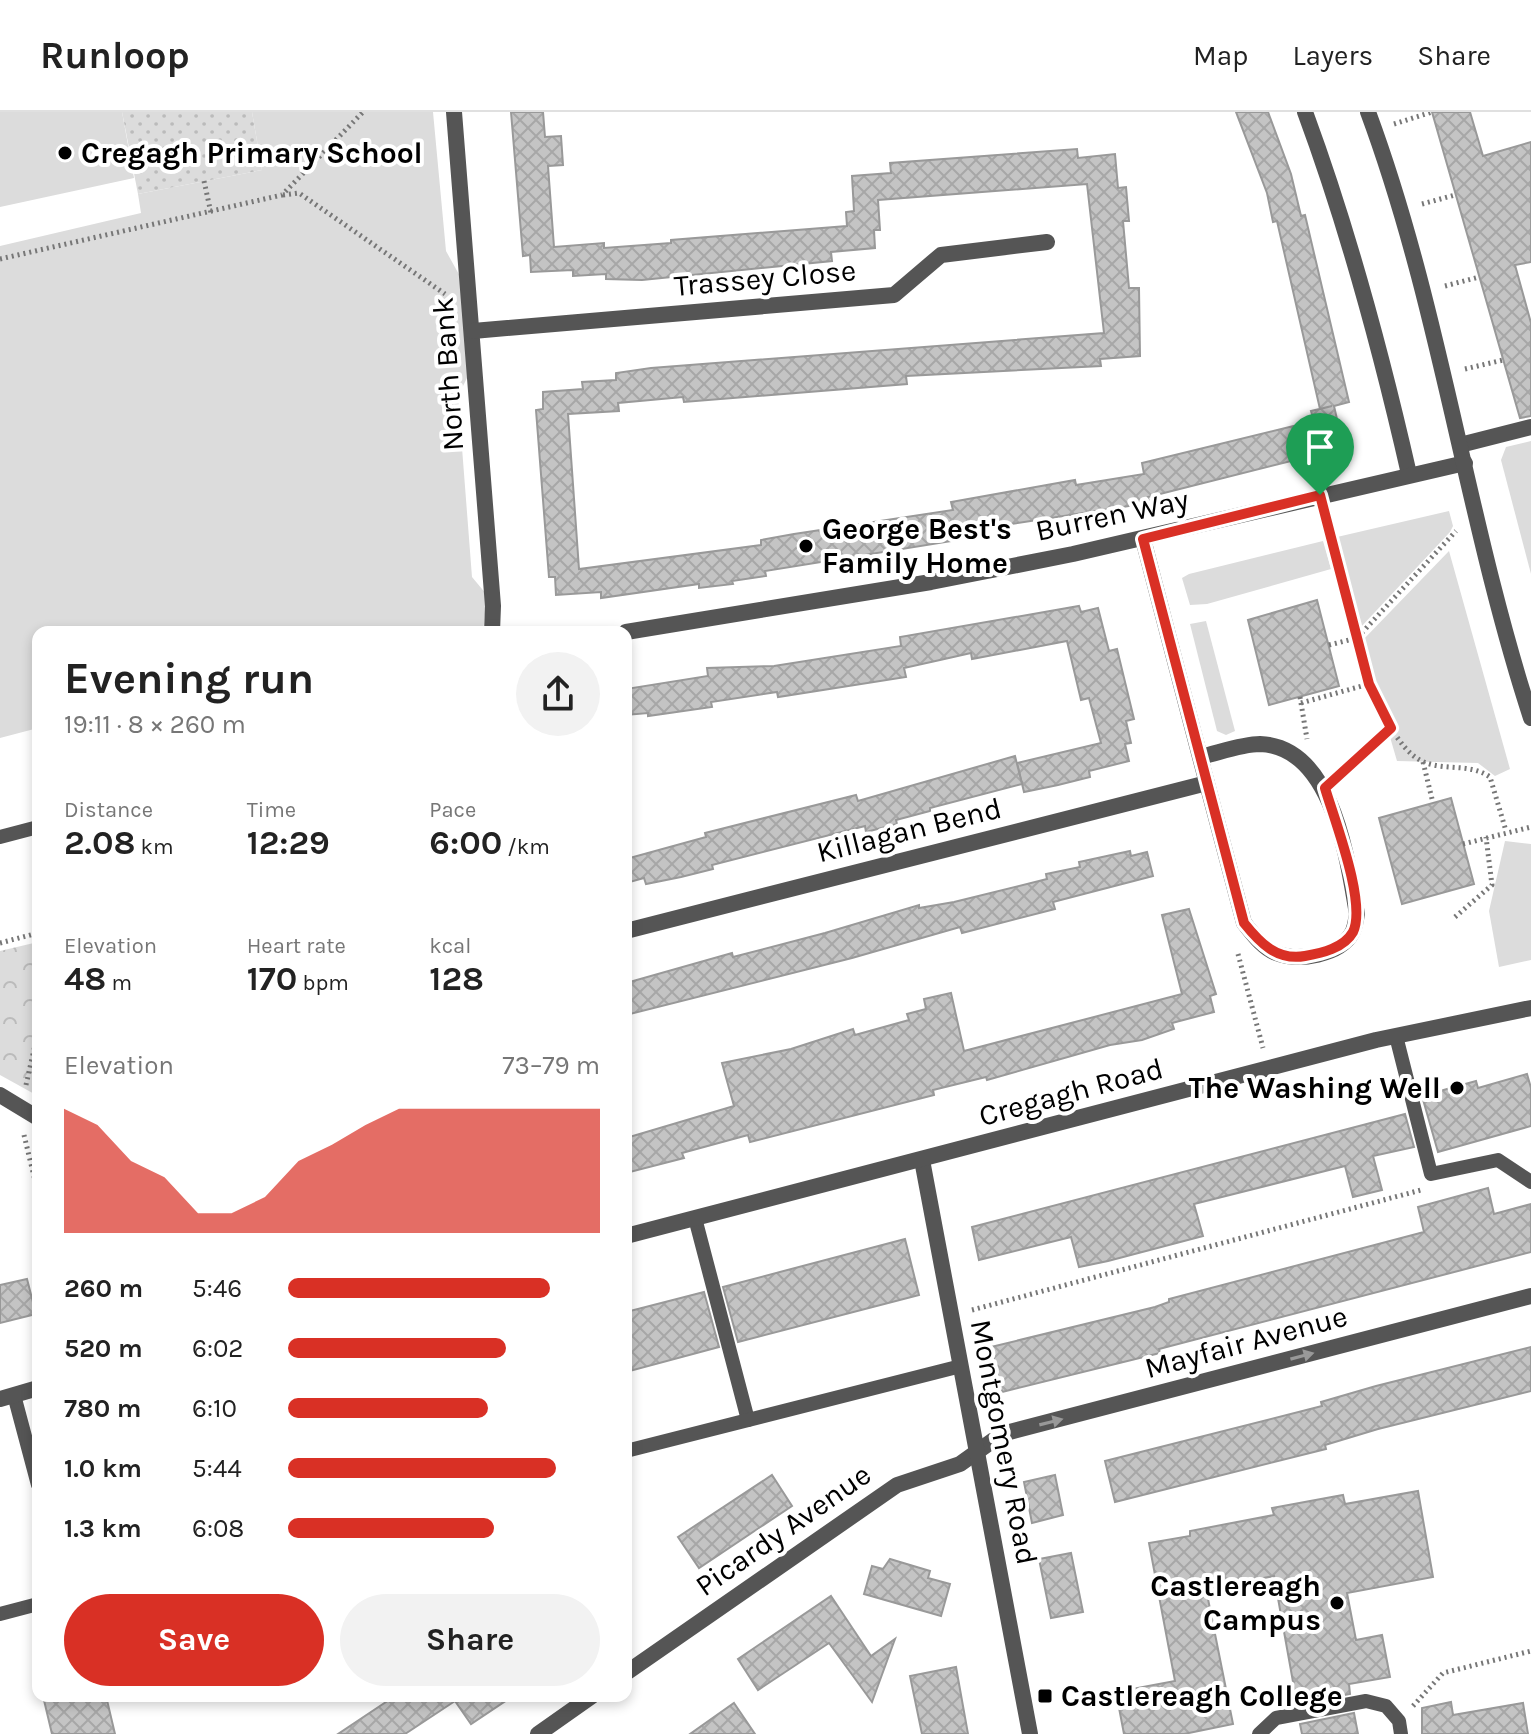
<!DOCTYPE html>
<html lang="en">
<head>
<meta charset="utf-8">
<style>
  :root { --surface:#fff; --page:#f2f2f2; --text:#222; --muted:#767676; --line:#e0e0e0; --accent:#d93025 }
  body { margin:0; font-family:Karla,sans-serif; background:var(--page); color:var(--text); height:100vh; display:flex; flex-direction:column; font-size:30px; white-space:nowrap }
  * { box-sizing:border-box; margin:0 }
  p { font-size:26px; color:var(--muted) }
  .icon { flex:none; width:44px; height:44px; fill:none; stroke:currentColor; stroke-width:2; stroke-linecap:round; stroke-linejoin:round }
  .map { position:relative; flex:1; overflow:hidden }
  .panel { position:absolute; left:32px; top:514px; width:600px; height:1076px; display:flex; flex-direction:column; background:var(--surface); border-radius:16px; box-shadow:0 4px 12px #0003 }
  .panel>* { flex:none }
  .pin { position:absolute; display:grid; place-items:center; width:68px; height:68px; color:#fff; margin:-82px -34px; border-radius:50% 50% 50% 0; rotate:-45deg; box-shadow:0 0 8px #0007 }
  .pin .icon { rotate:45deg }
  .round { display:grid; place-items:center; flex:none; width:84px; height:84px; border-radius:42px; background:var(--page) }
  .overview { display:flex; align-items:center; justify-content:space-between; height:136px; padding:0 32px }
  h1 { font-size:44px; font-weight:700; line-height:60px }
  .metrics { display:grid; grid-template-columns:repeat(3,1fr); gap:12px; height:136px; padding:8px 32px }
  .metrics div { display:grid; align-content:center }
  .metrics b { font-size:34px; font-weight:700 }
  .metrics small { font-size:22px; font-weight:400 }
  .metrics p { font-size:22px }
  .chart { height:224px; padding:16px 32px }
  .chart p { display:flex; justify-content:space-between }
  .chart svg { width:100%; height:144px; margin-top:8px; fill:var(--accent); opacity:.7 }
  .action { display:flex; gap:16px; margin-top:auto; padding:16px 32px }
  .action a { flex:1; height:92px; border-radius:48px; background:var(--accent); color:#fff; font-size:32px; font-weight:700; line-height:92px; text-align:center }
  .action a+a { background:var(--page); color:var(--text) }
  ul { padding:0 32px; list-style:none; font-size:26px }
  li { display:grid; grid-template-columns:128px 96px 1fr; align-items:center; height:60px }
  li i { height:20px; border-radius:10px; background:var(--accent) }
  header { display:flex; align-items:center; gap:48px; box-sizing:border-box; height:112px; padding:0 40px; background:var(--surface); border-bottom:2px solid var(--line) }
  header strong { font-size:38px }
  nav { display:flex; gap:44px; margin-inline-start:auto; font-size:28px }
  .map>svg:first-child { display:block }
  .grass { fill:#dcdcdc }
  .forest { fill:url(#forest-crowns) }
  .park { fill:url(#park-dots) }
  .building { fill:url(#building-cross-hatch); stroke:#999; stroke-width:2 }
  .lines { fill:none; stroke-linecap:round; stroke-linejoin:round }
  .path { stroke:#777; stroke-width:5; stroke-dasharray:2 4; stroke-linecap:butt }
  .service { stroke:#555; stroke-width:14 }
  .minor { stroke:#555; stroke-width:16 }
  .tertiary { stroke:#555; stroke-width:16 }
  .oneway { fill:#999 }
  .route-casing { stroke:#fff; stroke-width:16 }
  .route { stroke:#d93025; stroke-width:10 }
  .poi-dot { fill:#000; stroke:#fff; stroke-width:3 }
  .labels { text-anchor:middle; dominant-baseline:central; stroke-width:8; stroke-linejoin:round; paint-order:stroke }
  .poi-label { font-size:30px; font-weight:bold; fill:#000; stroke:#fff; text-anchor:start }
  .street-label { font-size:30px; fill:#000; stroke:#fff }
</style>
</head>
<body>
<header>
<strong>Runloop</strong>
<nav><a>Map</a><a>Layers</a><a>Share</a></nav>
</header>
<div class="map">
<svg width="1531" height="1622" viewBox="0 0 1531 1622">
  <defs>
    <pattern id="forest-crowns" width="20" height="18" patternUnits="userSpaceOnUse" patternTransform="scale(2)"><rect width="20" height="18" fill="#dcdcdc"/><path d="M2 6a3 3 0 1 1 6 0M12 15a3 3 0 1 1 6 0" fill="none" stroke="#bbb"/></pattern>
    <pattern id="park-dots" width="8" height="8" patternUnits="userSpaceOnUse" patternTransform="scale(2)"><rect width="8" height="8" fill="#dcdcdc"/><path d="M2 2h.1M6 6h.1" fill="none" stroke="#bbb" stroke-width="1.8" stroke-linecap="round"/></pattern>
    <pattern id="building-cross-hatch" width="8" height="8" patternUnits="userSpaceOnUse" patternTransform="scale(2)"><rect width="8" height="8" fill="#c4c4c4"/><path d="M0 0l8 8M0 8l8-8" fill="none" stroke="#a7a7a7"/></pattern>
  </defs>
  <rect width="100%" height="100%" fill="#fff"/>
  <g class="grass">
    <polygon points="0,0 122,0 134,66 0,95"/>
    <polygon points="252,0 433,0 446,139 461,166 469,262 458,284 472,465 487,483 483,520 38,520 38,616 0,626 0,134 141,101 138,82 262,58"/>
    <polygon points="1531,329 1531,462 1501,348 1506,335"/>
    <polygon points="1449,399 1453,414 1450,420 1360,516 1337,425"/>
    <polygon points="1323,429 1331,457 1207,492 1190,493 1182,466 1189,462"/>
    <polygon points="1449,439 1510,657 1495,664 1478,651 1397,649 1362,529"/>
    <polygon points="1206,509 1235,619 1226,623 1217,619 1190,512"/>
    <polygon points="1505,729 1531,732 1531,848 1499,855 1489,799"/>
  </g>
  <polygon class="forest" points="38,830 38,984 0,963 0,839"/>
  <polygon class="park" points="122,0 252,0 262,58 138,82"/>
  <g class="building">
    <polygon points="511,0 543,0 545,25 561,24 563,53 548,54 554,135 604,131 604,136 671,131 671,128 847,114 846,100 854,99 852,64 891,61 890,51 1077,37 1078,46 1115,42 1118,76 1126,75 1129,109 1123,109 1129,176 1139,176 1140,244 1100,247 1101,254 906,264 907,272 684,290 683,285 618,291 619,299 568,302 579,457 761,433 761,428 794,422 953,398 951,390 1075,368 1076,373 1144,362 1142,351 1314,309 1311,299 1332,294 1320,297 1277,109 1273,110 1267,81 1236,0 1268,0 1291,62 1301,104 1305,103 1349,290 1334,294 1342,329 1301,339 1303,346 1148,385 1149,391 991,415 957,422 958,428 765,459 766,464 732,469 733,472 699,476 699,472 601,486 601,480 556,483 555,465 549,465 536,298 543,297 543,280 583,277 582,270 616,268 616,261 651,256 1104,221 1087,72 878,88 880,118 874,118 875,136 831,140 832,149 642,168 606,167 606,162 573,164 573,158 531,160 530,143 523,144"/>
    <polygon points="1432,0 1470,0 1483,44 1531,30 1531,150 1515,153 1531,211 1531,304 1520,306"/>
    <polygon points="1317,488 1339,574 1269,593 1248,508"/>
    <polygon points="1079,494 1081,500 1098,496 1109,539 1117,537 1134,607 1126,609 1131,631 1125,632 1129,649 1089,659 1090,665 1058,673 1024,680 1017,651 1101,631 1089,586 1081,588 1067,529 972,547 971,541 940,548 904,556 906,565 778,585 777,580 711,590 712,595 648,604 648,601 626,603 626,577 708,564 707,556 774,554 901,534 900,525"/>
    <polygon points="1015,644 1022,672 930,696 930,699 896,708 897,712 866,720 865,714 712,753 713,757 681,765 646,772 644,766 626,771 626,747 706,725 705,721 856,683 858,689"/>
    <polygon points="1451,686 1474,772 1402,792 1379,706"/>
    <polygon points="1130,739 1131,744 1147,740 1153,764 1053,790 1055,797 962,821 960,815 852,846 626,903 626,871 732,841 733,845 825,821 919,793 919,796 954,790 1047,767 1046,762 1080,755 1079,750"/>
    <polygon points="1189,797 1216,882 1210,884 1214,900 1172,911 1174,917 1142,928 1110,933 987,968 986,965 933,978 934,983 750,1030 748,1023 682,1041 684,1046 626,1061 626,1026 734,994 722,951 791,937 853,917 855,923 909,908 907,902 926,897 924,887 951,881 964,939 1182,882 1162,803"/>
    <polygon points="1527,962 1531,976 1531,1014 1438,1040 1422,984 1476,969 1478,976"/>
    <polygon points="1405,1002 1414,1035 1373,1044 1382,1078 1353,1085 1345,1054 1194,1092 1203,1124 1108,1149 1079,1155 1071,1125 979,1148 972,1115"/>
    <polygon points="1488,1076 1494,1102 1531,1092 1531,1140 1159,1237 1160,1241 1002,1280 991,1235 1155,1195 1169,1190 1169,1187 1424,1120 1418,1095"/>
    <polygon points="905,1127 919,1183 738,1230 723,1175"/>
    <polygon points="27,1167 36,1202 0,1211 0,1173"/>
    <polygon points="704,1180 719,1235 626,1260 626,1200"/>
    <polygon points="1531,1235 1531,1279 1378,1317 1325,1333 1326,1337 1115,1390 1105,1349 1322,1294 1321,1290 1376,1274"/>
    <polygon points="772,1363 792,1394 699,1456 678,1425"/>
    <polygon points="1055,1363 1063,1403 1032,1411 1024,1370"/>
    <polygon points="1418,1379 1433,1465 1347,1481 1356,1528 1382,1523 1390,1565 1349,1572 1350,1582 1297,1592 1274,1464 1206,1477 1233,1612 1184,1622 1124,1622 1116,1580 1175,1569 1149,1431 1190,1424 1190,1419 1274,1403 1272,1396 1343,1383 1345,1392"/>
    <polygon points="1071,1441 1083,1500 1051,1506 1039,1447"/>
    <polygon points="890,1447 930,1459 928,1466 950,1472 941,1504 864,1482 872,1454 883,1457"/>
    <polygon points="831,1484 871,1544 895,1527 872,1590 829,1531 758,1578 738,1547"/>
    <polygon points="956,1555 968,1622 922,1622 910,1564"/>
    <polygon points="43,1584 106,1584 115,1622 52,1622"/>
    <polygon points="395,1584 513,1584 471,1612 455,1589 405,1622 338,1622"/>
    <polygon points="1451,1590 1453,1603 1523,1591 1528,1622 1422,1622 1422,1596"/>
    <polygon points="734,1591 755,1622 690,1622"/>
    <polygon points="1354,1601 1358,1622 1302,1622 1300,1612"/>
  </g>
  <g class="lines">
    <g class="path">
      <polyline points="1394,12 1432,0"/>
      <polyline points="204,69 211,101"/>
      <polyline points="283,83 299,81 445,182"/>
      <polyline points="1422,92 1455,83"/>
      <polyline points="0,147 282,83 363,0"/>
      <polyline points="1445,174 1479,165"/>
      <polyline points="1465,257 1503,248"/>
      <path d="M1325 404C1338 458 1371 629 1424 650 1446 659 1470 651 1490 665L1506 719"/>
      <polyline points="1329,533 1357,526 1456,419"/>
      <polyline points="1300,585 1307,627"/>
      <polyline points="1301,591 1369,572"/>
      <polyline points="1423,650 1433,691"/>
      <polyline points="1338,664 1391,616"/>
      <polyline points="1463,732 1531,715"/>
      <polyline points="1455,805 1492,773 1486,725"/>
      <polyline points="0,831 38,821"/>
      <polyline points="1238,842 1263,936"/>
      <polyline points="26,973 38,920"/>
      <polyline points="24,1023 38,1081"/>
      <polyline points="972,1198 1421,1078"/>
      <polyline points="1413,1594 1443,1561 1531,1539"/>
    </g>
    <g class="service">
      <polyline points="0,725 38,715"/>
      <polyline points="1396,924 1431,1062 1498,1048 1531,1070"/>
      <polyline points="695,1106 748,1308"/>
      <polyline points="14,1283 38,1373"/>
      <polyline points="626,1339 961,1254"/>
      <polyline points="0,1502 38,1492"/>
      <polyline points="1259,1622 1276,1606 1366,1589 1386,1594 1399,1609 1401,1622"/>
    </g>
    <g class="minor">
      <polyline points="454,0 493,494 492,520"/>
      <path d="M1305 0C1349 119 1381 239 1409 362"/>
      <polyline points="473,219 894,183 941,143 1047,130"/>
      <polyline points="1460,333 1531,315"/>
      <path d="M1143 427 1200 645 1244 811C1253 822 1262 835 1276 841 1298 850 1340 843 1352 821 1355 816 1356 807 1357 802 1347 746 1333 635 1260 632 1242 632 1218 641 1200 645"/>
      <polyline points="626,520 931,470 1073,442 1465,351"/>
      <polyline points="626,819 1207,671"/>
      <polyline points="0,983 38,1006"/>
      <polyline points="626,1561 897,1373 960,1352 1002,1322 1531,1184"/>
      <polyline points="538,1622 592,1584"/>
    </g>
    <g class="tertiary">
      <path d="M1368 0C1441 197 1466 407 1531 606"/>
      <polyline points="922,1048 1030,1622"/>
      <polyline points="626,1124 1376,928 1531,896"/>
      <polyline points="0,1287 38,1276"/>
    </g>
  </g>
  <defs><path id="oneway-solid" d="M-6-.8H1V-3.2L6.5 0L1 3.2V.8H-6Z" transform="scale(2)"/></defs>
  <g class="oneway">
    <use href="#oneway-solid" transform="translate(1302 1244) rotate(-15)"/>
    <use href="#oneway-solid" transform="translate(1051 1310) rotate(-14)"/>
  </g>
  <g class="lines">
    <defs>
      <path id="route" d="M1320 383 1369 572 1391 616 1325 676C1334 707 1367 791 1353 820 1344 836 1322 841 1305 844 1277 849 1260 831 1244 811L1143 427Z"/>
    </defs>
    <use href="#route" class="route-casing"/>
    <use href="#route" class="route"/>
  </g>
  <g class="poi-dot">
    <circle cx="65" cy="41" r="8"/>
    <circle cx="806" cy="434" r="8"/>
    <circle cx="1457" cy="976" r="8"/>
    <circle cx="1337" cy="1491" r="8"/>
    <rect x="1037" y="1576" width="16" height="16" rx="4"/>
  </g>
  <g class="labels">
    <g class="poi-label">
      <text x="81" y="41">Cregagh Primary School</text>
      <text x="822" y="417">George Best's<tspan x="822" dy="34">Family Home</tspan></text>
      <text x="1441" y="976" text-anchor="end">The Washing Well</text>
      <text x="1321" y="1474" text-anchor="end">Castlereagh<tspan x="1321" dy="34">Campus</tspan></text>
      <text x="1061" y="1584">Castlereagh College</text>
    </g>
    <g class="street-label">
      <text transform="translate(765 166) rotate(-5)">Trassey Close</text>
      <text transform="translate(448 262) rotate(-94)">North Bank</text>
      <text transform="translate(1112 403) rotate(-12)">Burren Way</text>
      <text transform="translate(909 718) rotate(-14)">Killagan Bend</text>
      <text transform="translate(1071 980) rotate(-15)">Cregagh Road</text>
      <text transform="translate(1246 1230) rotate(-15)">Mayfair Avenue</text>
      <text transform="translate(1004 1330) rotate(79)">Montgomery Road</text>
      <text transform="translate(783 1418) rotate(-35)">Picardy Avenue</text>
    </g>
  </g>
</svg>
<div class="pin" style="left:1320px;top:383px;background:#1e9e55"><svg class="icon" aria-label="arrive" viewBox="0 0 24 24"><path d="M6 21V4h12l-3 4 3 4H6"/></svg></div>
<section class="panel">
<div class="overview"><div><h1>Evening run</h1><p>19:11 · 8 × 260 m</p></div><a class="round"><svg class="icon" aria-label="share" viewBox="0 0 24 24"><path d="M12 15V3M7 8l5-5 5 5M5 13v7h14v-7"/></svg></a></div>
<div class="metrics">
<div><p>Distance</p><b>2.08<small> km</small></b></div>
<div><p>Time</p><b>12:29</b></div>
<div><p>Pace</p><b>6:00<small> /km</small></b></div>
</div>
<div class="metrics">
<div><p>Elevation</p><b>48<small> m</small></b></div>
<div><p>Heart rate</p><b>170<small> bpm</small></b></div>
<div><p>kcal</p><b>128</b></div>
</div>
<div class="chart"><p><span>Elevation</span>73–79 m</p>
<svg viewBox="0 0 160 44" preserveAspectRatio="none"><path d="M0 44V6L10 11L20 22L30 27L40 38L50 38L60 33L70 22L80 17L90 11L100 6L110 6L120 6L130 6L140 6L150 6L160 6V44z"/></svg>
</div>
<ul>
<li><b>260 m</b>5:46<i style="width:84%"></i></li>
<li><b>520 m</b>6:02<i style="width:70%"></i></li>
<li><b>780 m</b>6:10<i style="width:64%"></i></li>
<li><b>1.0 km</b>5:44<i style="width:86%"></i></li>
<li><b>1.3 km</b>6:08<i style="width:66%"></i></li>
</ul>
<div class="action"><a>Save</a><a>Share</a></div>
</section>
</div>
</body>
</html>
